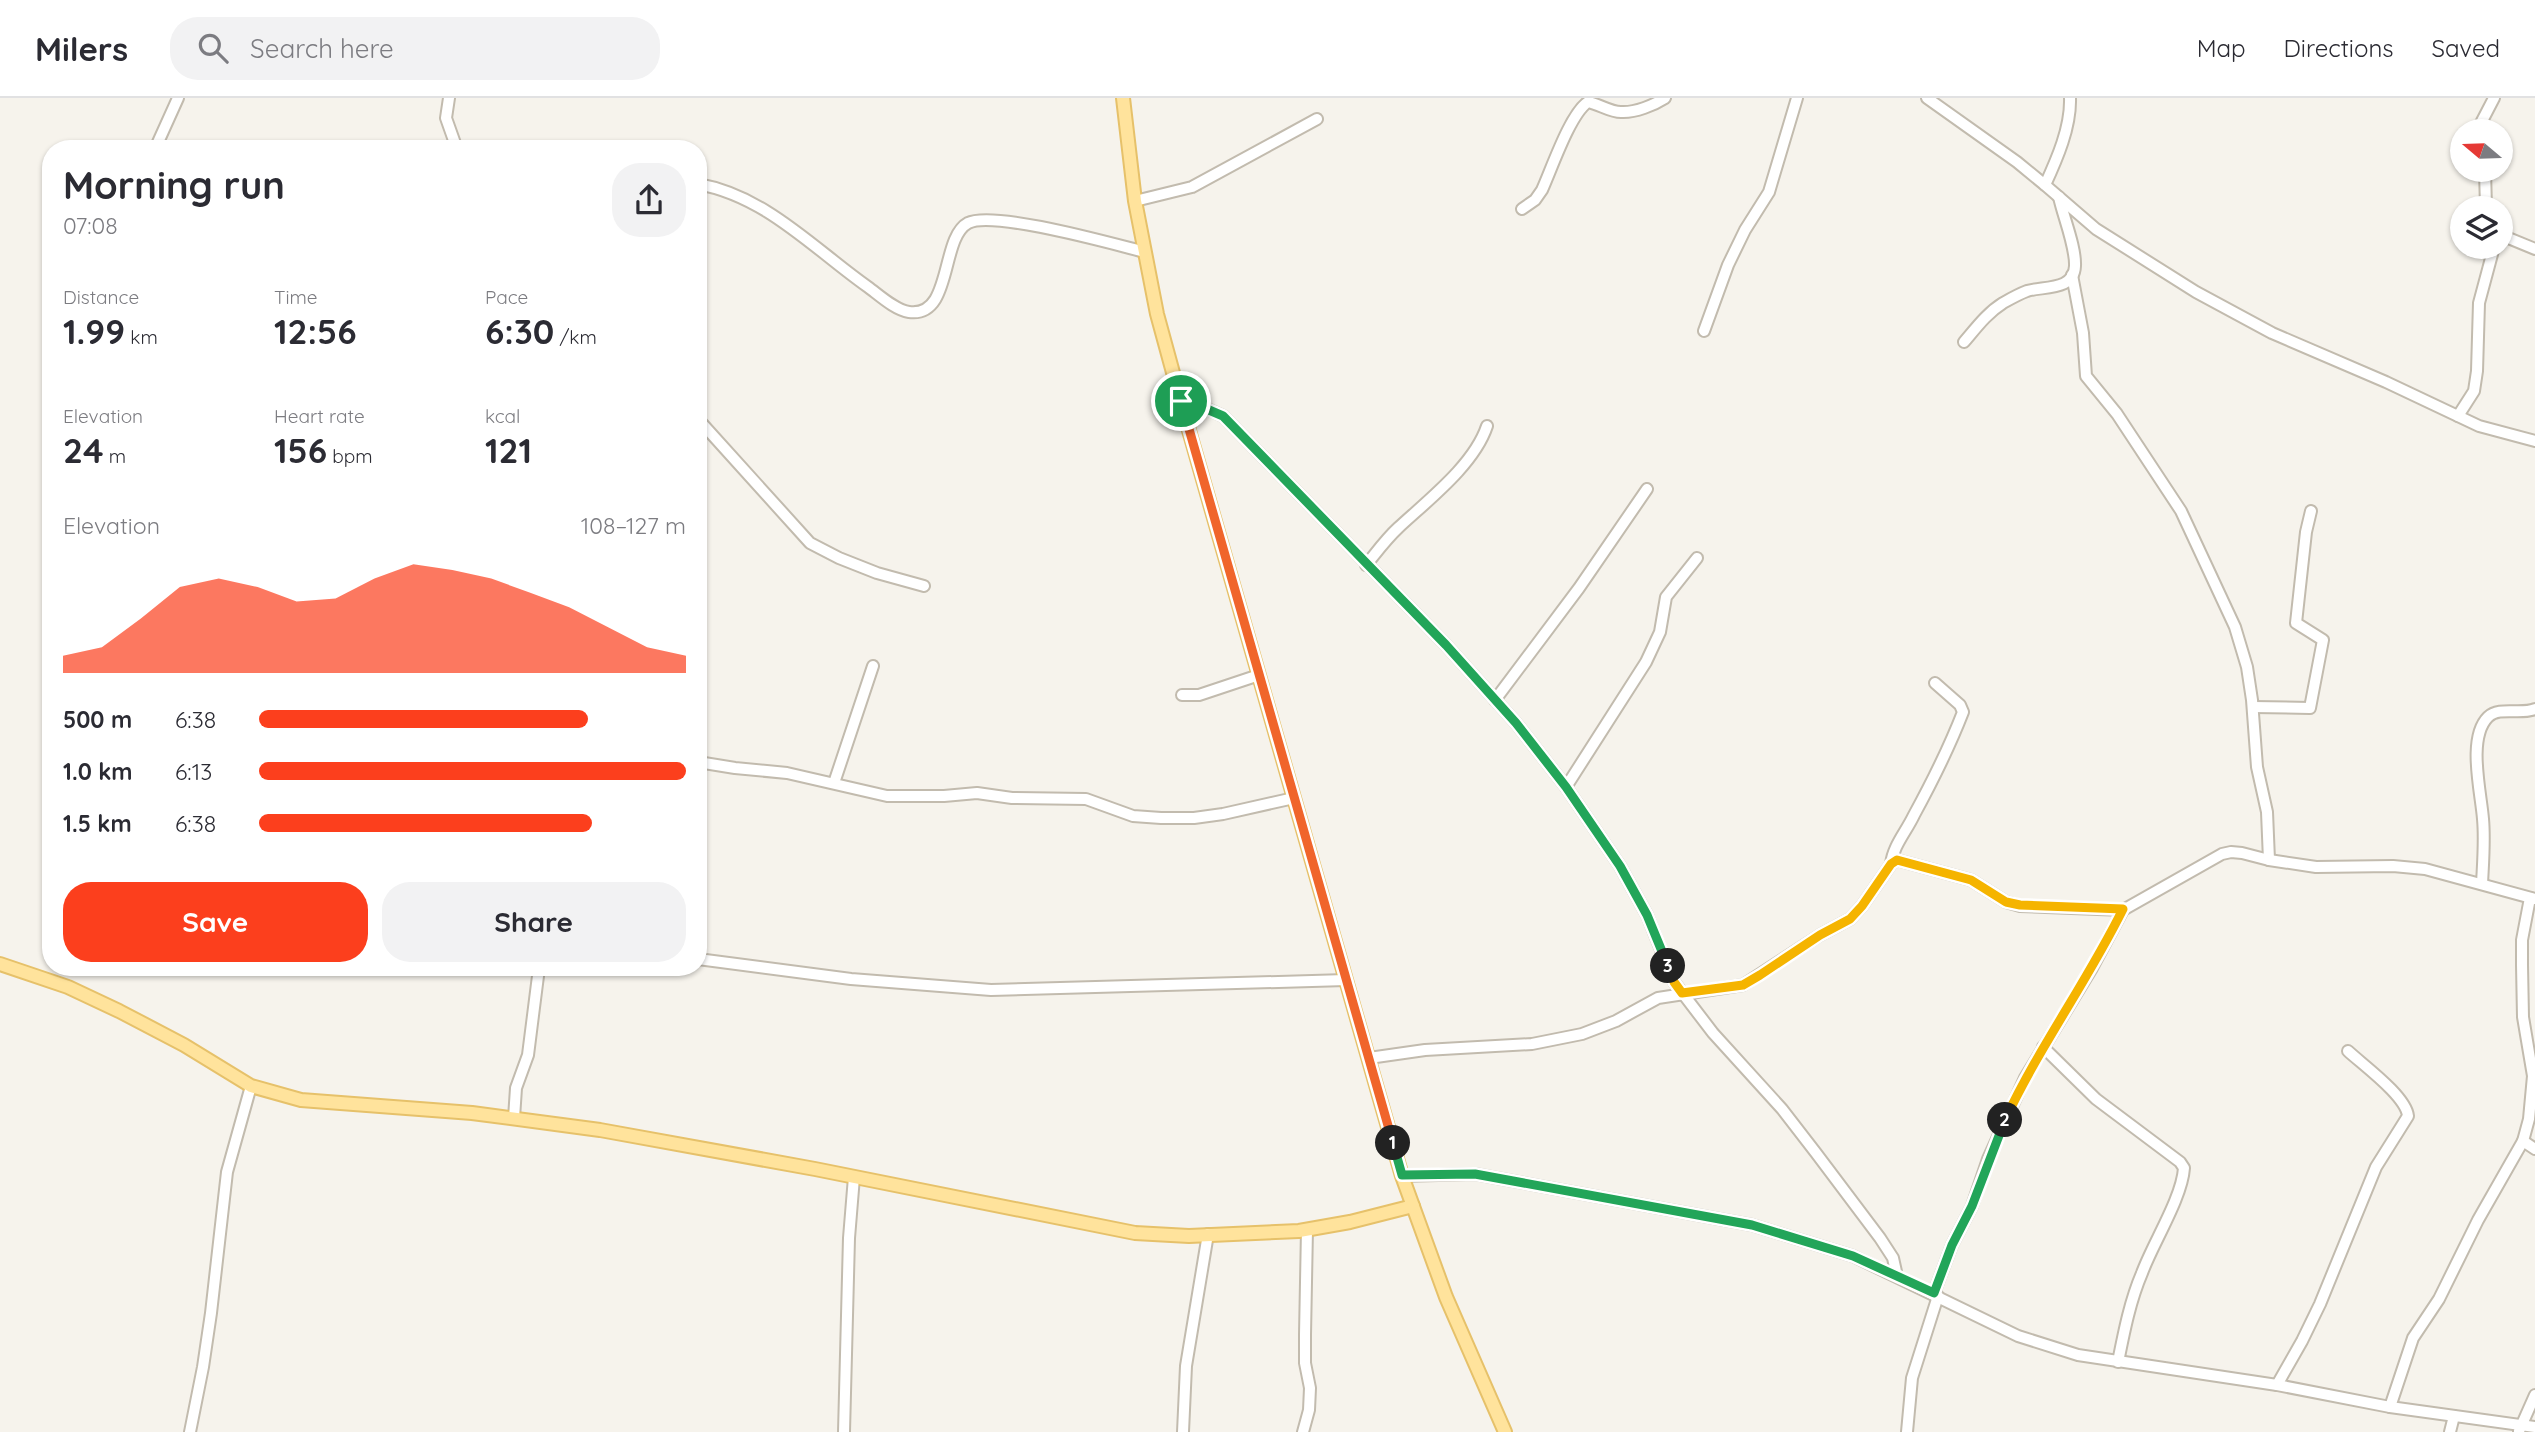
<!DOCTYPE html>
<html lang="en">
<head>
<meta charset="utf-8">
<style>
  :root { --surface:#fff; --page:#f2f2f3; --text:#2b2b33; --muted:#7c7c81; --line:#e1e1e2; --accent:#fc3f1d }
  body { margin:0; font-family:Quicksand,sans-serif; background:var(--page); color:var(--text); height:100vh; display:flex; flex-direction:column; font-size:26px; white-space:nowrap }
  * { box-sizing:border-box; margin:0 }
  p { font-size:23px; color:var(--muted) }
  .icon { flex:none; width:38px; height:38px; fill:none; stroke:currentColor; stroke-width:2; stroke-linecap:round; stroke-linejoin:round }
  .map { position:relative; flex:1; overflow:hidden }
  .side { position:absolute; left:42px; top:42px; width:665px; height:836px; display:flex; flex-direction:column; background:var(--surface); border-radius:28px; box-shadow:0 2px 5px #0004 }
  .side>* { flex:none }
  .needle { width:46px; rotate:289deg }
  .buttons { position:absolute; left:2450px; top:21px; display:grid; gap:14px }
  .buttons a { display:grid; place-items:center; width:63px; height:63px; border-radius:50%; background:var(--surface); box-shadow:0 2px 5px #0004; font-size:35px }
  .pin { position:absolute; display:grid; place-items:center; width:60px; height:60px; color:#fff; margin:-30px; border:4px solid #fff; border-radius:50%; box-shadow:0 2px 7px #0007 }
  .km { position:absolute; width:35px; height:35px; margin:-18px; border-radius:50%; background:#222; color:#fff; font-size:19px; line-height:35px; text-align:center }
  .round { display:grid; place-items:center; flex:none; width:74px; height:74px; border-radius:28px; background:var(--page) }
  .head { display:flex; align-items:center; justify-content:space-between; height:119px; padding:0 21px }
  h1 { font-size:38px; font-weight:800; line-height:52px }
  .stats { display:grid; grid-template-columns:repeat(3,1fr); gap:10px; height:119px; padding:7px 21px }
  .stats div { display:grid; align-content:center }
  .stats b { font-size:35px; font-weight:800 }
  .stats small { font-size:19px; font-weight:400 }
  .stats p { font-size:19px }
  .chart { height:196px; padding:14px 21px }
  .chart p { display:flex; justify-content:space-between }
  .chart svg { width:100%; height:126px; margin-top:7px; fill:var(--accent); opacity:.7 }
  .button { display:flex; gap:14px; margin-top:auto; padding:14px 21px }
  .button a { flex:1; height:80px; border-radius:28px; background:var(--accent); color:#fff; font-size:28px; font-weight:800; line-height:80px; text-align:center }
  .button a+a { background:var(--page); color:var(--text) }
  ul { padding:0 21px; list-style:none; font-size:23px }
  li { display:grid; grid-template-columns:112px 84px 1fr; align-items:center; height:52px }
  li i { height:18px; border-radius:9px; background:var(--accent) }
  header { display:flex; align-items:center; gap:42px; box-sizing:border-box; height:98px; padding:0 35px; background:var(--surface); border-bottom:2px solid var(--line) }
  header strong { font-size:33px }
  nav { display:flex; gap:38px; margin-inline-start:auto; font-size:24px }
  .search { width:490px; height:63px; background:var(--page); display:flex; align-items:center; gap:18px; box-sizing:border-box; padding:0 24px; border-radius:28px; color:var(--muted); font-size:26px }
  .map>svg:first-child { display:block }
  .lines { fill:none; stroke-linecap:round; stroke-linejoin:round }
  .minor-casing { stroke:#c2bbae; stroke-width:14 }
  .major-casing { stroke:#e6c16a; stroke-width:16 }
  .minor { stroke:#fff; stroke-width:10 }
  .major { stroke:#ffe39c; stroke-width:12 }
  .split-1-casing { stroke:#fff; stroke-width:14 }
  .split-2-casing { stroke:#fff; stroke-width:14 }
  .split-3-casing { stroke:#fff; stroke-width:14 }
  .split-4-casing { stroke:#fff; stroke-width:14 }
  .split-1 { stroke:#f0652b; stroke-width:9 }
  .split-2 { stroke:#22a559; stroke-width:9 }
  .split-3 { stroke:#f5b400; stroke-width:9 }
  .split-4 { stroke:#22a559; stroke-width:9 }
</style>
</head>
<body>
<header>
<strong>Milers</strong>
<div class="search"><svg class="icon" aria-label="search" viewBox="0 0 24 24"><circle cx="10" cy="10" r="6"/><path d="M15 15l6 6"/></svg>Search here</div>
<nav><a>Map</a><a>Directions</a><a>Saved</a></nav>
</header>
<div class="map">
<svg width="2535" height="1334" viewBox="0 0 2535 1334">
  <rect width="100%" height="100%" fill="#f6f3ec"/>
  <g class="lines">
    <defs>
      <g id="minor">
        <polyline points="449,0 446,20 457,51"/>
        <polyline points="1927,0 2017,64 2045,87"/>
        <path d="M2070 0C2071 29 2057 61 2045 87L2096 131 2196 194 2272 235 2386 284 2479 328 2535 343"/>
        <polyline points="2480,33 2481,25 2494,0"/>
        <polyline points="155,51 178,0"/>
        <polyline points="2485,72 2486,110"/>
        <path d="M698 86C766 98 814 151 868 189 879 197 895 212 909 214 953 220 940 140 968 125 993 112 1113 146 1145 154"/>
        <polyline points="1135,103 1192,89 1317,21"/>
        <path d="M1522 111 1535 102 1542 92C1552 70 1570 16 1588 4 1599 6 1610 14 1621 14 1635 15 1654 7 1665 0"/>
        <polyline points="2501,137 2535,151"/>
        <polyline points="2072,177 2083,235 2086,278 2117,316 2181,413 2235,529 2247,569 2252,602 2257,669 2267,714 2269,762"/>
        <polyline points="1704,233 1728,167 1745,132 1769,94 1797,0"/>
        <path d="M1964 244C1976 230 1987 215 2003 205 2010 201 2019 196 2027 193 2043 188 2074 193 2075 168 2076 149 2063 118 2059 99"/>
        <polyline points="1180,303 1196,306 1223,318 1446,547 1516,625 1566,689 1620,768 1647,817 1674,884 1713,935 1782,1011 1816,1055 1880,1140 1893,1160 1897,1178"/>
        <polyline points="2458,318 2474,293 2477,273 2479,205 2494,149"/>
        <polyline points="698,321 810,445 839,460 877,475 924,488"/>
        <path d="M1366 467C1376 455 1386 441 1398 430 1428 402 1474 367 1487 328"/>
        <polyline points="1182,597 1199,597 1259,577"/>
        <polyline points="1495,602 1579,490 1647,391"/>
        <polyline points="2253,609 2310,610 2323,542 2296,525 2306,434 2311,413"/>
        <polyline points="698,664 735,670 787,675 887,698 944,698 977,695 1012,700 1086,701 1133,718 1161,720 1194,720 1223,716 1294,700"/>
        <polyline points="834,685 873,568"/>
        <polyline points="1566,689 1646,564 1660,534 1666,499 1697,460"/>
        <path d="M1891 766C1893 748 1906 734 1914 717 1932 684 1949 650 1963 614L1960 607 1935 585"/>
        <path d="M2482 786C2483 765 2485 742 2483 721 2481 694 2467 640 2488 619 2499 608 2521 617 2535 611"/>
        <polyline points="698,861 851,881 991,892 1346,882"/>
        <path d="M2043 949 2096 1001 2180 1064 2184 1070C2182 1100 2153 1145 2142 1175 2130 1203 2124 1234 2118 1264"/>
        <polyline points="1369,960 1425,952 1532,946 1582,936 1616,923 1658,900 1743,887 1820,837 1850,821 1862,808 1891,766 1897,762 1971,782 2006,804 2020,808 2123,812"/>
        <polyline points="514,1020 516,990 528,957 539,870"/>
        <polyline points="2523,1043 2535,1051"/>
        <polyline points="1402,1078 1475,1076 1752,1127 1853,1158 2018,1238 2078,1257 2277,1287 2390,1309 2535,1329"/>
        <polyline points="1934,1195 1952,1147 1972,1108 1988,1061 2025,980 2092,870 2123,812 2222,756 2231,754 2242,755 2269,762 2316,769 2393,768 2425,771 2535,801"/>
        <path d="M2277 1287 2302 1243 2320 1206 2376 1069 2408 1018C2406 998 2363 967 2348 953"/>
        <polyline points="2390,1309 2413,1240 2439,1201 2478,1122 2523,1043 2529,1021 2533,978 2523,919 2522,867 2522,842 2530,800"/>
        <polyline points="2519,1333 2535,1297"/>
        <polyline points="190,1334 203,1269 211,1215 227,1074 251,988"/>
        <polyline points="844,1334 849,1140 854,1079"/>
        <polyline points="1183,1334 1186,1268 1208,1136"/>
        <polyline points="1303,1334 1309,1312 1310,1290 1305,1265 1305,1237 1307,1131"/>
        <polyline points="1907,1334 1912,1280 1938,1198"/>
        <polyline points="2450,1334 2454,1318"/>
      </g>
      <g id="major">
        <polyline points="1123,0 1135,103 1157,216 1184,315 1402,1078 1446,1199 1505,1334"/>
        <polyline points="0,866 68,889 119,913 184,947 251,988 301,1002 472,1015 600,1032 815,1071 1135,1135 1189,1138 1299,1133 1350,1124 1413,1108"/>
      </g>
    </defs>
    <use href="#minor" class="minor-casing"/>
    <use href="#major" class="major-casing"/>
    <use href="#minor" class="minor"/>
    <use href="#major" class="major"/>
  </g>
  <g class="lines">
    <defs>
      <polyline id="split-1" points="1181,303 1393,1045"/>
      <polyline id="split-2" points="1393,1045 1402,1077 1475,1076 1752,1127 1853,1158 1934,1195 1952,1147 1972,1108 2005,1022"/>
      <path id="split-3" d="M1668 868 1674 884 1682 895 1743 887 1760 877 1820 837 1850 821 1862 808 1891 766 1897 762 1971 782 2006 804 2020 807 2123 811C2087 884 2039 949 2005 1022"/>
      <polyline id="split-4" points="1181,303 1195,306 1223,318 1446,547 1516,625 1566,689 1620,768 1647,817 1668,868"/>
    </defs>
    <use href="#split-1" class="split-1-casing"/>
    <use href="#split-2" class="split-2-casing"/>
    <use href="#split-3" class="split-3-casing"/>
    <use href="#split-4" class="split-4-casing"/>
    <use href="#split-1" class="split-1"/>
    <use href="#split-2" class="split-2"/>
    <use href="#split-3" class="split-3"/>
    <use href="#split-4" class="split-4"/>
  </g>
</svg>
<div class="buttons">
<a><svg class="needle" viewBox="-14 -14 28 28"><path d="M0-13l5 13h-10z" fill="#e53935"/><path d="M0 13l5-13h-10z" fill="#7c7c81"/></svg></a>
<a><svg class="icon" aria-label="layers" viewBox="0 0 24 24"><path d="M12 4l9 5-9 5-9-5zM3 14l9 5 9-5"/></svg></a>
</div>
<div class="pin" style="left:1181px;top:303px;background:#1e9e55"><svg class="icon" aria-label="arrive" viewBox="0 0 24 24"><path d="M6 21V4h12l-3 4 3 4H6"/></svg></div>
<b class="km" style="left:1393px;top:1045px">1</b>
<b class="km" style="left:2005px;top:1022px">2</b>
<b class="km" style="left:1668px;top:868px">3</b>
<section class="side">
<div class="head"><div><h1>Morning run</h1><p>07:08</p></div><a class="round"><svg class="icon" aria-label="share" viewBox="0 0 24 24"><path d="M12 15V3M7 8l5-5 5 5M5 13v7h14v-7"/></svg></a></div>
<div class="stats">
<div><p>Distance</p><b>1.99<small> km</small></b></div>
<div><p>Time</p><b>12:56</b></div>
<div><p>Pace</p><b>6:30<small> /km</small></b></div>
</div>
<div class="stats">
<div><p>Elevation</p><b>24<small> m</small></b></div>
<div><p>Heart rate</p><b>156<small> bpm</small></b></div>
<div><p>kcal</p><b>121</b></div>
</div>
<div class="chart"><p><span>Elevation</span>108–127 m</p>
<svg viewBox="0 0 160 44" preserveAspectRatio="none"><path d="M0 44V38L10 35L20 25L30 14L40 11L50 14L60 19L70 18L80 11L90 6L100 8L110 11L120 16L130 21L140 28L150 35L160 38V44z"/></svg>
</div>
<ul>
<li><b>500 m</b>6:38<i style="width:77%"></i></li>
<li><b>1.0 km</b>6:13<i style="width:100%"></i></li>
<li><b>1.5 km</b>6:38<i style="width:78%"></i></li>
</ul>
<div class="button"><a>Save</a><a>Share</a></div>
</section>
</div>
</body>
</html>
